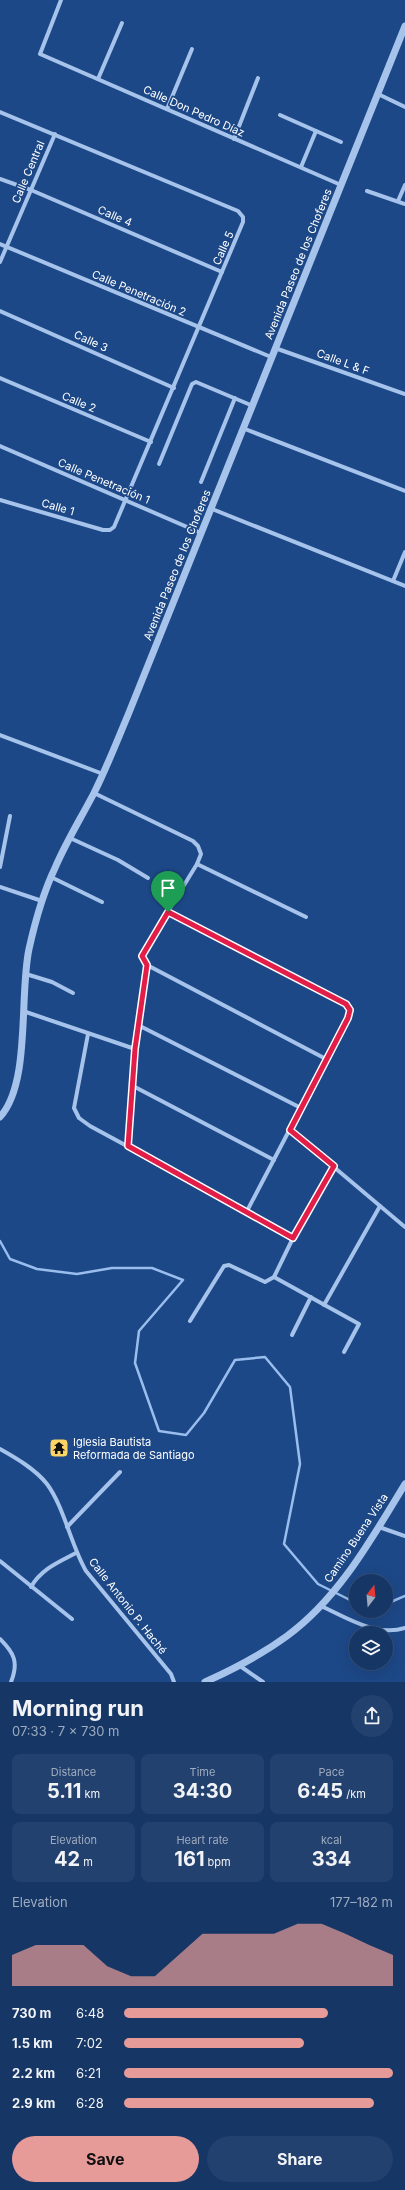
<!DOCTYPE html>
<html lang="en">
<head>
<meta charset="utf-8">
<style>
  :root { --surface:#163665; --page:#23416e; --text:#f1f3f6; --muted:#9eabbf; --line:#355079; --accent:#e69b98 }
  body { margin:0; font-family:Inter,sans-serif; background:var(--page); color:var(--text); height:100vh; display:flex; flex-direction:column; font-size:15px; white-space:nowrap }
  * { box-sizing:border-box; margin:0 }
  p { font-size:13px; color:var(--muted) }
  .icon { flex:none; width:22px; height:22px; fill:none; stroke:currentColor; stroke-width:2; stroke-linecap:round; stroke-linejoin:round }
  .map { position:relative; height:1682px; overflow:hidden }
  .details { display:flex; flex-direction:column; background:var(--surface); flex:1 }
  .details>* { flex:none }
  .needle { width:26px; rotate:16deg }
  .buttons { position:absolute; left:349px; top:1574px; display:grid; gap:8px }
  .buttons a { display:grid; place-items:center; width:44px; height:44px; border-radius:50%; background:var(--surface); box-shadow:0 4px 16px #0002,0 0 0 1px var(--line); font-size:20px }
  .pin { position:absolute; display:grid; place-items:center; width:34px; height:34px; color:#fff; margin:-41px -17px; border-radius:50% 50% 50% 0; rotate:-45deg; box-shadow:0 0 4px #0007 }
  .pin .icon { rotate:45deg }
  .round { display:grid; place-items:center; flex:none; width:42px; height:42px; border-radius:21px; background:var(--page) }
  .summary { display:flex; align-items:center; justify-content:space-between; height:68px; padding:0 12px }
  h1 { font-size:22px; font-weight:700; line-height:30px }
  .stats { display:grid; grid-template-columns:repeat(3,1fr); gap:6px; height:68px; padding:4px 12px }
  .stats div { display:grid; align-content:center; border-radius:8px; background:var(--page); text-align:center }
  .stats b { font-size:20px; font-weight:700 }
  .stats small { font-size:11px; font-weight:400 }
  .stats p { font-size:11px }
  .chart { height:112px; padding:8px 12px }
  .chart p { display:flex; justify-content:space-between }
  .chart svg { width:100%; height:72px; margin-top:4px; fill:var(--accent); opacity:.7 }
  .action { display:flex; gap:8px; margin-top:auto; padding:8px 12px }
  .action a { flex:1; height:46px; border-radius:24px; background:var(--accent); color:#111; font-size:16px; font-weight:700; line-height:46px; text-align:center }
  .action a+a { background:var(--page); color:var(--text) }
  ul { padding:0 12px; list-style:none; font-size:13px }
  li { display:grid; grid-template-columns:64px 48px 1fr; align-items:center; height:30px }
  li i { height:10px; border-radius:5px; background:var(--accent) }
  .map>svg:first-child { display:block }
  .lines { fill:none; stroke-linecap:round; stroke-linejoin:round }
  .stream { stroke:#99bded; stroke-width:2.5 }
  .minor { stroke:#a6c3eb; stroke-width:4 }
  .tertiary { stroke:#a6c3eb; stroke-width:7 }
  .route-casing { stroke:#fff; stroke-width:8 }
  .route { stroke:#e11d48; stroke-width:5 }
  .labels { text-anchor:middle; dominant-baseline:central; stroke-width:3.5; stroke-linejoin:round; paint-order:stroke }
  .street-label { font-size:11px; fill:#fff; stroke:#1d4887 }
  .poi-label { font-size:11px; fill:#fff; stroke:#1d4887; text-anchor:start }
</style>
</head>
<body>
<div class="map">
<svg width="405" height="1682" viewBox="0 0 405 1682">
  <rect width="100%" height="100%" fill="#1d4887"/>
  <g class="lines">
    <g class="stream">
      <polyline points="0,1241 10,1259 37,1269 77,1274 112,1268 152,1268 183,1280 139,1331 135,1363 159,1431 186,1435 204,1413 235,1360 265,1357 290,1387 300,1464 284,1544 318,1584 356,1603"/>
      <polyline points="386,1604 405,1596"/>
    </g>
    <g class="minor">
      <polyline points="61,0 40,54 341,185"/>
      <polyline points="98,79 122,23"/>
      <polyline points="378,94 405,107"/>
      <polyline points="167,109 192,49"/>
      <polyline points="0,112 238,211 243,217 243,222 114,527 110,530 103,530 0,500"/>
      <polyline points="280,115 341,142"/>
      <polyline points="234,139 258,78"/>
      <polyline points="301,167 316,131"/>
      <polyline points="0,179 31,190 222,272"/>
      <polyline points="367,191 405,204"/>
      <polyline points="398,201 405,185"/>
      <polyline points="0,244 271,357"/>
      <polyline points="0,262 55,134"/>
      <polyline points="0,311 174,388"/>
      <polyline points="275,348 405,394"/>
      <polyline points="0,378 151,442"/>
      <polyline points="245,429 405,491"/>
      <polyline points="0,446 201,533"/>
      <polyline points="159,464 192,384 196,382 253,406"/>
      <polyline points="201,482 235,398"/>
      <polyline points="212,509 405,586"/>
      <polyline points="393,581 405,552"/>
      <polyline points="0,735 103,774"/>
      <polyline points="94,793 193,841 198,846 201,854 197,864 145,949 142,956 147,965 326,1059"/>
      <polyline points="70,838 118,860 148,878"/>
      <polyline points="197,864 306,917"/>
      <polyline points="0,867 10,816"/>
      <polyline points="51,877 102,902"/>
      <polyline points="0,887 42,901"/>
      <polyline points="168,912 346,1004 350,1010 348,1018 247,1211"/>
      <polyline points="26,974 52,982 73,993"/>
      <polyline points="23,1011 135,1049"/>
      <polyline points="138,1025 301,1108"/>
      <polyline points="88,1034 74,1108 79,1118 90,1126 247,1211 293,1238"/>
      <polyline points="133,1086 274,1160"/>
      <polyline points="290,1130 405,1227"/>
      <polyline points="128,1146 135,1049 147,965"/>
      <polyline points="274,1277 359,1324 344,1352"/>
      <polyline points="324,1305 380,1206"/>
      <polyline points="190,1321 224,1266 229,1265 265,1282 274,1277 293,1238 334,1166"/>
      <polyline points="292,1335 311,1297"/>
      <path d="M0 1449C16 1458 35 1469 47 1484 64 1507 71 1545 86 1571L171 1674 174 1682"/>
      <polyline points="67,1527 120,1472"/>
      <polyline points="379,1527 405,1536"/>
      <polyline points="0,1561 72,1619"/>
      <path d="M31 1587C41 1569 59 1562 76 1553"/>
      <path d="M321 1606C347 1618 376 1637 405 1628"/>
      <path d="M0 1639C14 1653 19 1662 11 1682"/>
      <polyline points="240,1666 263,1682"/>
    </g>
    <g class="tertiary">
      <path d="M0 1117C31 1083 19 995 29 949 35 922 43 893 55 868 66 842 81 818 94 793 107 767 117 741 128 715L405 26"/>
      <path d="M205 1682C234 1669 261 1655 287 1636 339 1598 372 1538 405 1484"/>
    </g>
  </g>
  <g class="lines">
    <defs>
      <polygon id="route" points="168,912 346,1004 350,1010 348,1018 290,1130 334,1166 293,1238 128,1146 135,1049 147,965 142,956"/>
    </defs>
    <use href="#route" class="route-casing"/>
    <use href="#route" class="route"/>
  </g>
  <defs>
    <symbol id="temple-square" viewBox="-11 -11 22 22"><rect x="-9" y="-9" width="18" height="18" rx="4" fill="#fbd464" stroke="#1d4887"/><path d="M0-6L5-2H3V0L6.5 2.5H4V6H1.5V3h-3V6H-4V2.5H-6.5L-3 0V-2H-5Z" fill="#111"/></symbol>
  </defs>
  <g fill-rule="evenodd">
    <use href="#temple-square" x="48" y="1437" width="22" height="22"/>
  </g>
  <g class="labels">
    <g class="street-label">
      <text transform="translate(194 111) rotate(24)">Calle Don Pedro Díaz</text>
      <text transform="translate(28 172) rotate(-67)">Calle Central</text>
      <text transform="translate(115 216) rotate(23)">Calle 4</text>
      <text transform="translate(223 248) rotate(-66)">Calle 5</text>
      <text transform="translate(298 264) rotate(-68)">Avenida Paseo de los Choferes</text>
      <text transform="translate(139 293) rotate(23)">Calle Penetración 2</text>
      <text transform="translate(91 341) rotate(24)">Calle 3</text>
      <text transform="translate(343 362) rotate(20)">Calle L &amp; F</text>
      <text transform="translate(79 402) rotate(23)">Calle 2</text>
      <text transform="translate(104 481) rotate(23)">Calle Penetración 1</text>
      <text transform="translate(58 507) rotate(16)">Calle 1</text>
      <text transform="translate(177 565) rotate(-68)">Avenida Paseo de los Choferes</text>
      <text transform="translate(356 1538) rotate(-56)">Camino Buena Vista</text>
      <text transform="translate(128 1606) rotate(52)">Calle Antonio P. Haché</text>
    </g>
    <g class="poi-label">
      <text x="73" y="1442">Iglesia Bautista<tspan x="73" dy="13">Reformada de Santiago</tspan></text>
    </g>
  </g>
</svg>
<div class="buttons">
<a><svg class="needle" viewBox="-14 -14 28 28"><path d="M0-13l5 13h-10z" fill="#e53935"/><path d="M0 13l5-13h-10z" fill="#9eabbf"/></svg></a>
<a><svg class="icon" aria-label="layers" viewBox="0 0 24 24"><path d="M12 4l9 5-9 5-9-5zM3 14l9 5 9-5"/></svg></a>
</div>
<div class="pin" style="left:168px;top:912px;background:#1e9e55"><svg class="icon" aria-label="arrive" viewBox="0 0 24 24"><path d="M6 21V4h12l-3 4 3 4H6"/></svg></div>
</div>
<section class="details">
<div class="summary"><div><h1>Morning run</h1><p>07:33 · 7 × 730 m</p></div><a class="round"><svg class="icon" aria-label="share" viewBox="0 0 24 24"><path d="M12 15V3M7 8l5-5 5 5M5 13v7h14v-7"/></svg></a></div>
<div class="stats">
<div><p>Distance</p><b>5.11<small> km</small></b></div>
<div><p>Time</p><b>34:30</b></div>
<div><p>Pace</p><b>6:45<small> /km</small></b></div>
</div>
<div class="stats">
<div><p>Elevation</p><b>42<small> m</small></b></div>
<div><p>Heart rate</p><b>161<small> bpm</small></b></div>
<div><p>kcal</p><b>334</b></div>
</div>
<div class="chart"><p><span>Elevation</span>177–182 m</p>
<svg viewBox="0 0 160 44" preserveAspectRatio="none"><path d="M0 44V25L10 19L20 19L30 19L40 32L50 38L60 38L70 25L80 12L90 12L100 12L110 12L120 6L130 6L140 12L150 19L160 25V44z"/></svg>
</div>
<ul>
<li><b>730 m</b>6:48<i style="width:76%"></i></li>
<li><b>1.5 km</b>7:02<i style="width:67%"></i></li>
<li><b>2.2 km</b>6:21<i style="width:100%"></i></li>
<li><b>2.9 km</b>6:28<i style="width:93%"></i></li>
</ul>
<div class="action"><a>Save</a><a>Share</a></div>
</section>
</body>
</html>
